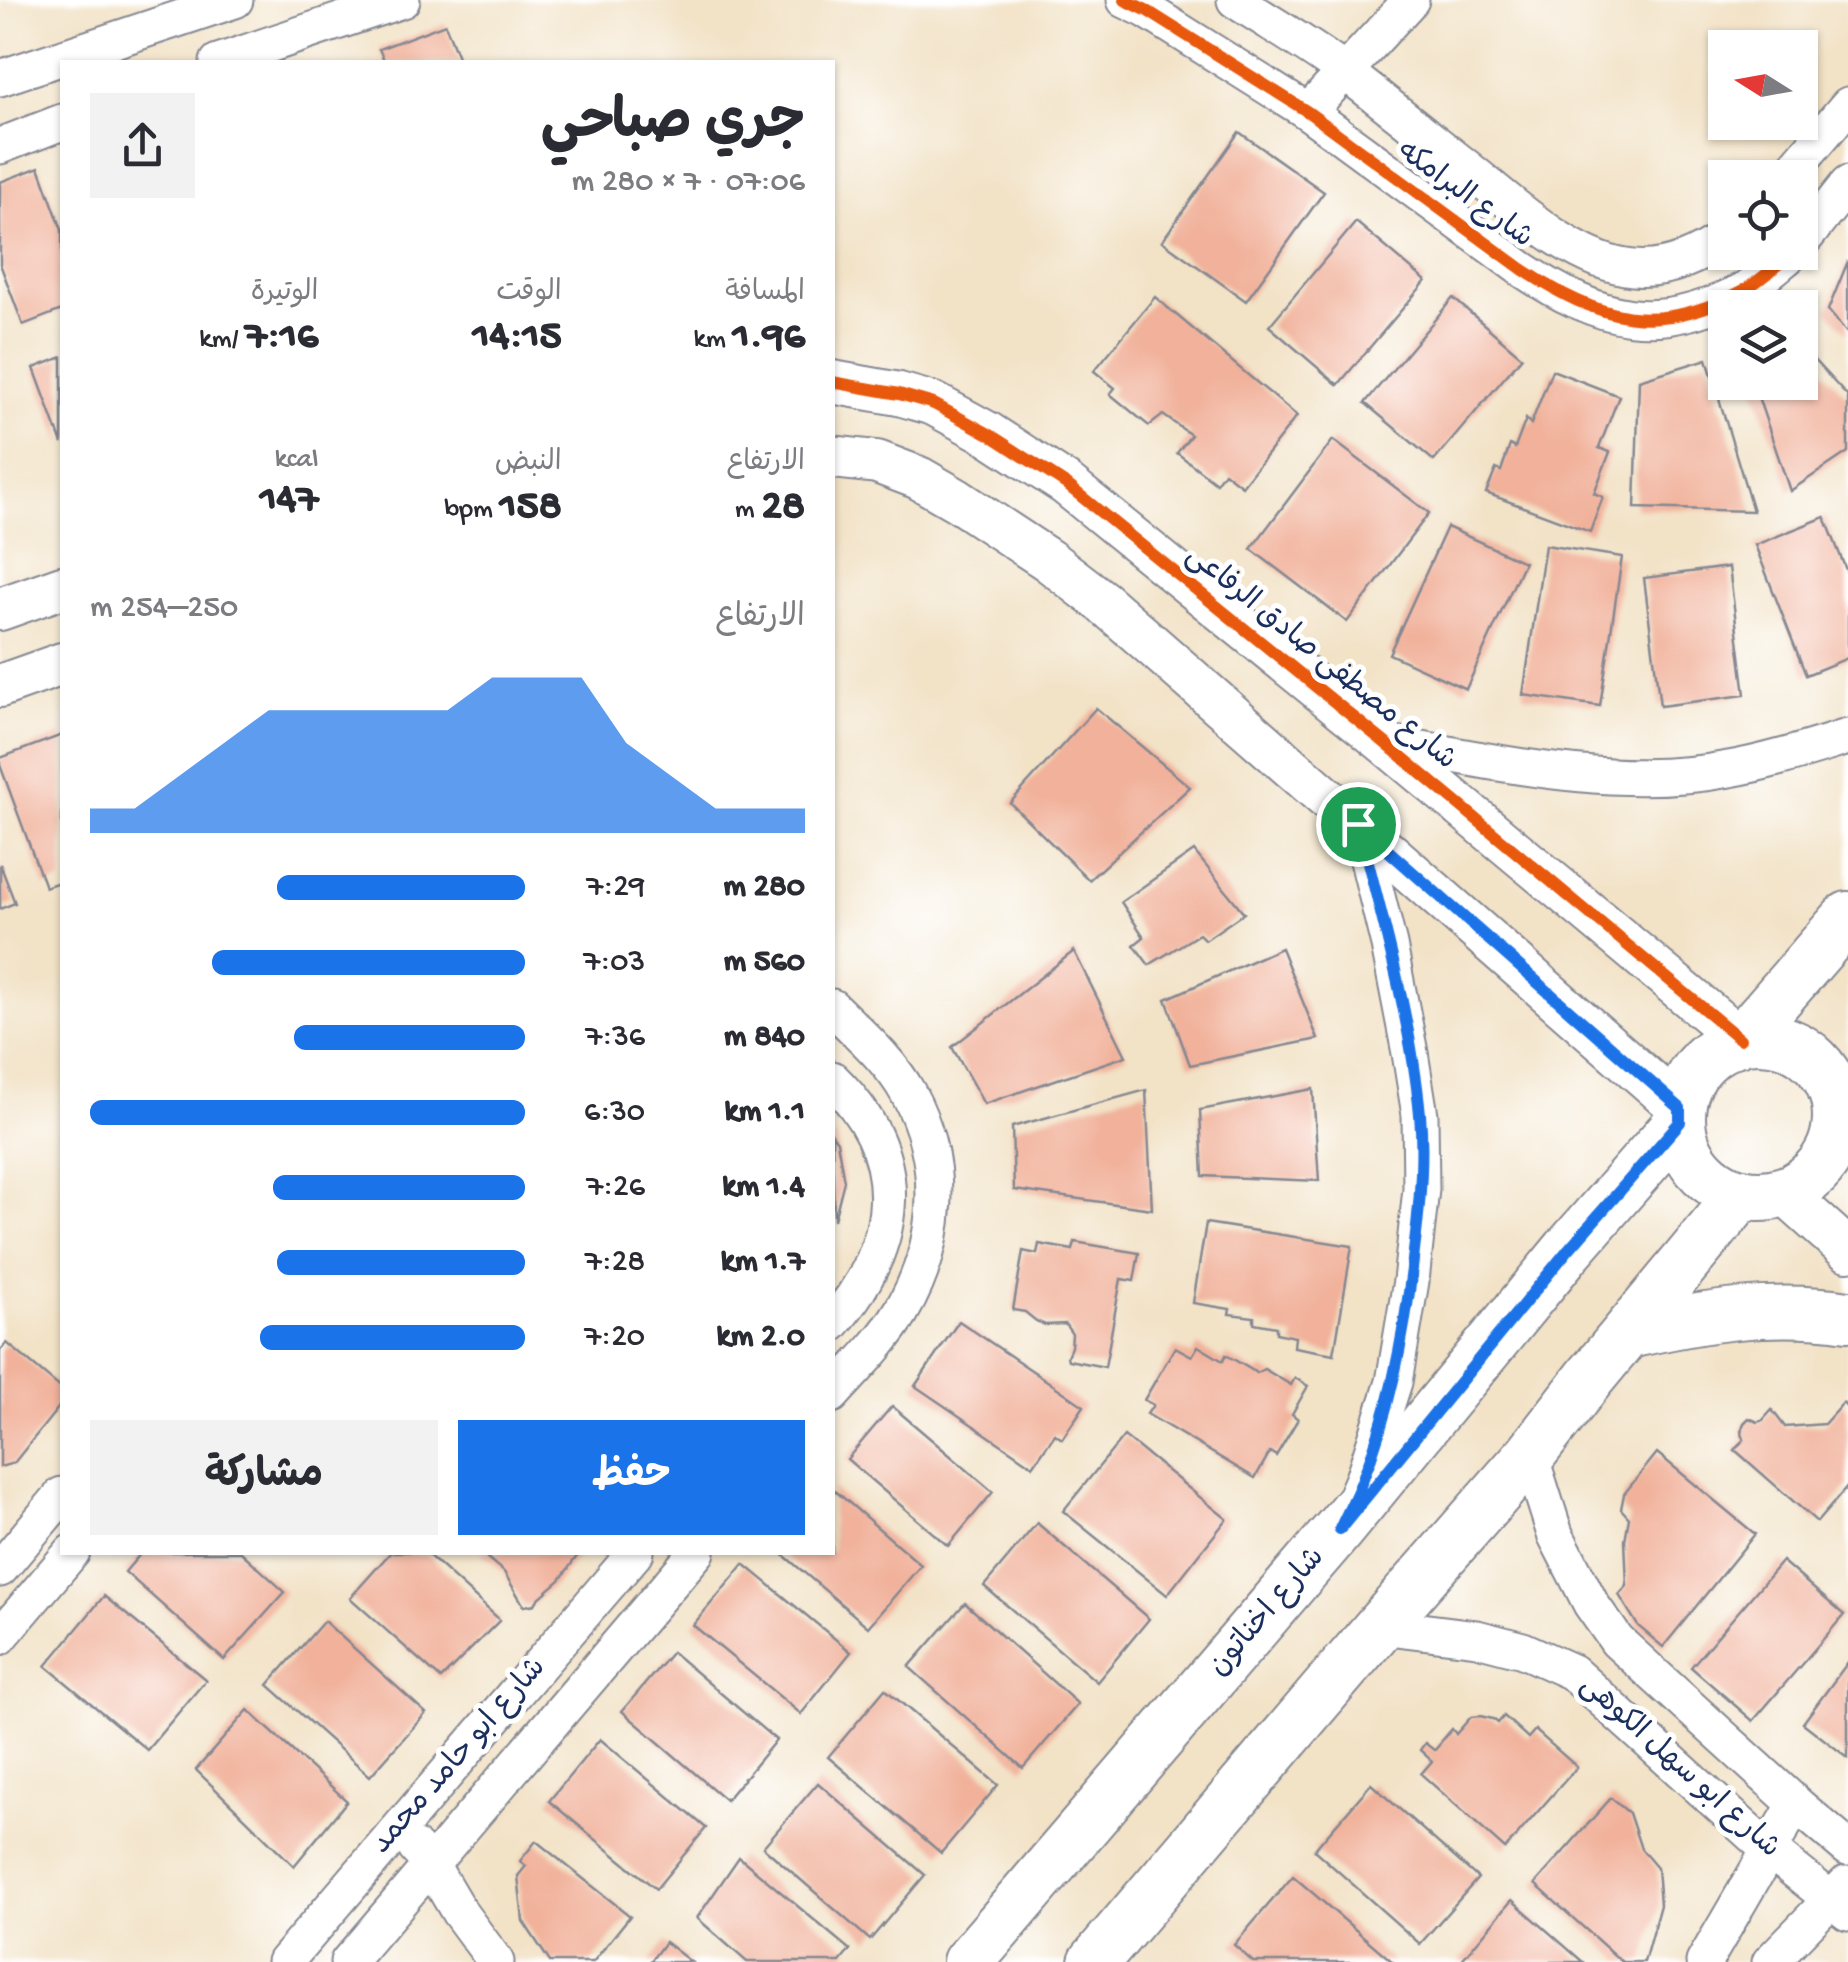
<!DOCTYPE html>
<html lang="ar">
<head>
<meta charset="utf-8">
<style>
  :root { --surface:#fff; --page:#f2f2f3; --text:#2b2b33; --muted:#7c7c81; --accent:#1a73e8 }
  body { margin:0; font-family:"Gochi Hand","Playpen Sans Arabic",sans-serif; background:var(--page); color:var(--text); direction:rtl; height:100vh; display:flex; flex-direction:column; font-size:38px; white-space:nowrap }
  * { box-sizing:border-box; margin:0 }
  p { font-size:32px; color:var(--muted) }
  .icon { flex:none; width:55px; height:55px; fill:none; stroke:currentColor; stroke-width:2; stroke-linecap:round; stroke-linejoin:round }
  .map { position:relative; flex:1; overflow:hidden; direction:ltr }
  .panel { position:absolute; left:60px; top:60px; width:775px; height:1495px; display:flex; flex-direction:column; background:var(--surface); border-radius:0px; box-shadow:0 2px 8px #0004; direction:rtl }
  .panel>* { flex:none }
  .needle { width:65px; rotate:281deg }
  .tools { position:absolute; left:1708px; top:30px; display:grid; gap:20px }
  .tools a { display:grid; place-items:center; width:110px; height:110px; border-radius:0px; background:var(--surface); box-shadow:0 2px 8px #0004; font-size:50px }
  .pin { position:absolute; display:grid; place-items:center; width:85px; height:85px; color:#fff; margin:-42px; border:5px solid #fff; border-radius:50%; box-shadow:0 2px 10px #0007 }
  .round { display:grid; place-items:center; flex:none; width:105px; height:105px; border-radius:0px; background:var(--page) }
  .head { display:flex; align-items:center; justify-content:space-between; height:170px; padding:0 30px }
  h1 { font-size:55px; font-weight:700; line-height:75px }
  .stats { display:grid; grid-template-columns:repeat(3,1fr); gap:15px; height:170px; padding:10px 30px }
  .stats div { display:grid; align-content:center }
  .stats b { font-size:42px; font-weight:700 }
  .stats small { font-size:28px; font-weight:400 }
  .stats p { font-size:28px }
  .chart { height:280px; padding:20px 30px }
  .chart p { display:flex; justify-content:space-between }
  .chart svg { width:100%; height:180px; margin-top:10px; fill:var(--accent); opacity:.7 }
  .cta { display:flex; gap:20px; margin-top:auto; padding:20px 30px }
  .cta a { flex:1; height:115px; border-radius:0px; background:var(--accent); color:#fff; font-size:40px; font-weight:700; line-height:115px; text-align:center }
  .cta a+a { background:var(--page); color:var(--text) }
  ul { padding:0 30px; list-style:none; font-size:32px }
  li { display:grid; grid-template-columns:160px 120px 1fr; align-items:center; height:75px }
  li i { height:25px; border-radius:12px; background:var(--accent) }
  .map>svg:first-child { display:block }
  .building { fill:#f1b19a }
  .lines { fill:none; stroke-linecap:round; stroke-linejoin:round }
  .minor-casing { stroke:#868892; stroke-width:39 }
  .tertiary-casing { stroke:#868892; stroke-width:46 }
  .secondary-casing { stroke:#868892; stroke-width:54 }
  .minor { stroke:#fff; stroke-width:35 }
  .tertiary { stroke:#fff; stroke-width:42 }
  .secondary { stroke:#fff; stroke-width:50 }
  .cycleway-casing { stroke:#fff; stroke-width:19 }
  .cycleway { stroke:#e8590c; stroke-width:12 }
  .route-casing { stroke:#fff; stroke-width:20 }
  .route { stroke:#1a73e8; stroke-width:12 }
  .labels { text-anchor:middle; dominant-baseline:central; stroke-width:10; stroke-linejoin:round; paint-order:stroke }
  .street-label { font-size:30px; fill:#1b2f5e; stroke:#fff }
</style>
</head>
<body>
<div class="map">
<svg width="1848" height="1962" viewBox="0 0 1848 1962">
  <rect width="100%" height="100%" fill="#fff"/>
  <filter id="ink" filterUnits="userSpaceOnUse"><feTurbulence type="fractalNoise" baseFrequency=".01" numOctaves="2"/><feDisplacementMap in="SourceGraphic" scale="20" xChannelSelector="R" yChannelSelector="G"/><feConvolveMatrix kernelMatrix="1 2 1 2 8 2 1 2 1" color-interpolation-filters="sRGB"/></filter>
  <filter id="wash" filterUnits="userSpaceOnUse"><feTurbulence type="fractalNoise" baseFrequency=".0048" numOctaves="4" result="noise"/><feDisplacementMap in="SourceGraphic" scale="40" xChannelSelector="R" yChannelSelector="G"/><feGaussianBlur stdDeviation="2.25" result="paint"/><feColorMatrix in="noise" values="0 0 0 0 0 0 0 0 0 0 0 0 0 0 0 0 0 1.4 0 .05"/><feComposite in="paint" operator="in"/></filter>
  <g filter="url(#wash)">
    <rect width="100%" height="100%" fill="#f2e2c6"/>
    <g id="blocks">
      <g class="building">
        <polygon points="445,24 460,62 385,62 379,49"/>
        <polygon points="1239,132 1324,192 1246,301 1162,241"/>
        <polygon points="39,167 62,230 62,310 23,325 0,264 0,182"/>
        <polygon points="1356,222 1426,281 1338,385 1269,326"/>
        <polygon points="1848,261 1848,334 1828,310"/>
        <polygon points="1155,297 1297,416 1242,486 1224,472 1216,483 1177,453 1191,435 1163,415 1149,426 1110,394 1115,388 1094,371"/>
        <polygon points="1453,298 1522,357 1434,461 1365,403"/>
        <polygon points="1800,345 1848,397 1848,452 1790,491 1753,382 1800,382"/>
        <polygon points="62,357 62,444 34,368"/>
        <polygon points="1707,359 1753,511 1635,508 1639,380"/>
        <polygon points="1552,370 1619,396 1599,448 1610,452 1594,493 1603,497 1590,532 1486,493 1496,469 1501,471 1510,445 1515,448 1526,419 1531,424"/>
        <polygon points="1333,440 1429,513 1347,622 1251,549"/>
        <polygon points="1825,517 1848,575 1848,658 1806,675 1755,545"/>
        <polygon points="1447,527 1524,562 1466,689 1389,654"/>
        <polygon points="1545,545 1622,557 1600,706 1523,695"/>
        <polygon points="1729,567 1745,695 1660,706 1644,578"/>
        <polygon points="1096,708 1190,787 1089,880 1010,803"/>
        <polygon points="62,735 62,881 45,887 0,765 0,758"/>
        <polygon points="1194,851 1244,913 1205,940 1199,934 1149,965 1134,945 1144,937 1121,902"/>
        <polygon points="0,864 15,903 0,909"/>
        <polygon points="1281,948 1318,1039 1190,1065 1166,999"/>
        <polygon points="1074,951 1126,1056 984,1104 952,1047"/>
        <polygon points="1313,1089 1319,1181 1203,1176 1200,1110"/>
        <polygon points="1146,1090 1152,1209 1014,1190 1012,1127"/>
        <polygon points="832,1134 837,1141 844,1181 834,1220"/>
        <polygon points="1206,1223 1352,1246 1334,1354 1294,1347 1295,1337 1276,1333 1276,1327 1254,1323 1254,1317 1229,1314 1230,1309 1193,1303"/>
        <polygon points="1075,1242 1139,1253 1134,1281 1121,1279 1105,1367 1068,1360 1067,1356 1071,1347 1072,1334 1065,1324 1045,1325 1036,1321 1025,1312 1013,1310 1023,1251 1037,1254 1039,1244 1073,1250"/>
        <polygon points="959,1321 1084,1406 1062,1439 1055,1434 1033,1466 915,1386"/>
        <polygon points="7,1343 62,1389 62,1403 14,1463 0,1467 0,1351"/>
        <polygon points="1198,1346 1223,1361 1226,1355 1257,1373 1264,1369 1291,1385 1295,1378 1308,1386 1292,1414 1298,1419 1276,1456 1270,1452 1255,1478 1147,1414 1153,1405 1144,1400 1175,1347 1192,1356"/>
        <polygon points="1843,1403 1848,1409 1848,1486 1817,1522 1735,1450 1744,1439 1741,1431 1744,1423 1749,1418 1758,1422 1762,1421 1772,1410 1785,1427 1824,1424"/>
        <polygon points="892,1406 993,1492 948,1546 847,1459"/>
        <polygon points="1124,1436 1227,1519 1167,1595 1063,1511"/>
        <polygon points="1657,1453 1755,1534 1663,1647 1638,1626 1619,1595 1627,1586 1625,1540 1629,1518 1621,1509 1624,1494"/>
        <polygon points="832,1488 921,1565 868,1627 780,1552 832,1552"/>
        <polygon points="1037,1523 1149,1619 1097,1682 984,1586"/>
        <polygon points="142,1552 241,1552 285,1592 224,1660 125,1572"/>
        <polygon points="391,1552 425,1552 500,1620 441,1679 350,1598"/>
        <polygon points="480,1552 580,1552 560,1580 538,1599 535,1604 524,1606 504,1572"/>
        <polygon points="1782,1561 1844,1615 1753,1721 1691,1667"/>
        <polygon points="744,1564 851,1652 801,1714 693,1625"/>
        <polygon points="104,1596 206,1680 147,1750 46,1666"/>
        <polygon points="965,1603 1078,1704 1023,1768 909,1667"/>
        <polygon points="324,1621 426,1713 370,1776 268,1685"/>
        <polygon points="672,1652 776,1740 726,1800 622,1711"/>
        <polygon points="1848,1662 1848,1758 1803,1723"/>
        <polygon points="885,1689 998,1785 941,1853 828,1757"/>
        <polygon points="248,1710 347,1801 294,1866 196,1770"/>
        <polygon points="1480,1716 1493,1719 1498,1723 1504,1716 1528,1738 1535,1730 1577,1767 1505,1849 1421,1774 1432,1761 1420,1750 1425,1743 1434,1750 1452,1729 1456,1734 1471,1717"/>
        <polygon points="600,1739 706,1828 656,1889 549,1801"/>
        <polygon points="818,1783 925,1875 870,1940 763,1847"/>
        <polygon points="1371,1784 1478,1878 1420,1944 1314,1850"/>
        <polygon points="1611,1798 1629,1813 1641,1849 1657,1868 1660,1905 1644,1962 1622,1962 1535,1884"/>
        <polygon points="536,1841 630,1916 593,1962 550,1962 523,1921 518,1876 526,1866 520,1861"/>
        <polygon points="739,1857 850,1950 840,1962 747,1962 697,1918"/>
        <polygon points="1293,1876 1393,1962 1253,1962 1234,1945"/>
        <polygon points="1512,1900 1583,1962 1460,1962"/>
        <polygon points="665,1942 691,1962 650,1962"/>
      </g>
    </g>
  </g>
  <g filter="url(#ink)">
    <use href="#blocks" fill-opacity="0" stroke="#868892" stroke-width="2.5"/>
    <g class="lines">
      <defs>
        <g id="minor">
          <path d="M1125 0 1146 10 1308 112 1522 269C1600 321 1657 337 1744 290 1761 280 1777 265 1793 252"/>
          <path d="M1235 0C1273 25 1314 48 1350 76 1391 107 1430 139 1471 171 1515 206 1575 263 1633 268 1666 271 1698 257 1725 237"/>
          <polyline points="218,62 402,0"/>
          <polyline points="0,78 235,0"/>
          <polyline points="1308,112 1411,0"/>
          <polyline points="0,146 62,122"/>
          <polyline points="1786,178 1848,105"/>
          <polyline points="1800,244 1848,184"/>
          <path d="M1384 742C1495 762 1615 791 1729 769 1769 762 1809 749 1848 737"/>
          <path d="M832 1007C858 1033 890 1060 908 1093 946 1163 941 1244 901 1312 883 1342 855 1369 832 1395"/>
          <path d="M832 1079C911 1156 901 1245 832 1324"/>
          <polyline points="1530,1455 1555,1534 1591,1604 1617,1641 1796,1804 1848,1848"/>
          <polyline points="1357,1493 1363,1479 1394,1382 1411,1281 1421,1189 1420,1115 1410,1053 1389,945 1359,824"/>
          <polyline points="0,1569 62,1495"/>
          <polyline points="1380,1626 1477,1638 1523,1650 1572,1672 1768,1849 1848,1913"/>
          <polyline points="0,1637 72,1552"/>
          <polyline points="416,1848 430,1863 459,1912 496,1962"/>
          <polyline points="285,1962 636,1552"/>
          <polyline points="348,1962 697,1552"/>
          <polyline points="1704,1962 1796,1804"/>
          <polyline points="1770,1962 1846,1884"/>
        </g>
        <g id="tertiary">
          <polyline points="832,382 899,394 934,404 989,434 1066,484 1384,742 1740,1039"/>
          <polyline points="832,457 877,462 919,478 957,500 1048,560 1104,603 1680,1108"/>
          <polyline points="0,609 62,587"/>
          <polyline points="0,686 62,664"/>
          <polyline points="1838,1121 1848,1130"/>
          <polyline points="1783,1192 1848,1250"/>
        </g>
        <g id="secondary">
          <circle cx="1759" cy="1117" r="79"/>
          <polyline points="1742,1039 1848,917"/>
          <path d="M1629 1333C1703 1316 1771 1305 1848 1316"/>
          <polyline points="968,1962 1339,1529 1568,1250 1680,1122"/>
          <polyline points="1094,1962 1380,1626 1530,1455 1588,1380 1742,1194"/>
        </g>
      </defs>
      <use href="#minor" class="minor-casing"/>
      <use href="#tertiary" class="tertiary-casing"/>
      <use href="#secondary" class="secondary-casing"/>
      <use href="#minor" class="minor"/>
      <use href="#tertiary" class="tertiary"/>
      <use href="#secondary" class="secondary"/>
      <defs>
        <g id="cycleway">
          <path d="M1125 0 1146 10 1308 112 1522 269C1600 321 1657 337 1744 290 1761 280 1777 265 1793 252"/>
          <polyline points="832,382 899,394 934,404 989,434 1066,484 1384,742 1740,1039"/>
          <polyline points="1339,1529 1363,1479 1394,1382 1411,1281 1421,1189 1420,1115 1410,1053 1389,945 1359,824"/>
        </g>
      </defs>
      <use href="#cycleway" class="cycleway-casing"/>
      <use href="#cycleway" class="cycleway"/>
    </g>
  </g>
  <g class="lines" filter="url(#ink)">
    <defs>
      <path id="route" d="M1358 824 1680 1108V1122L1568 1250 1340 1529C1347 1513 1356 1497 1362 1481 1391 1409 1406 1327 1414 1251 1420 1205 1424 1160 1420 1114 1411 1019 1382 917 1358 824Z"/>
    </defs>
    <use href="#route" class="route-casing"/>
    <use href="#route" class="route"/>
  </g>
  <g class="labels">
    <g class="street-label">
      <text transform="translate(1464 196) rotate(36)">شارع البرامكه</text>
      <text transform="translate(1320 659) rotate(39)">شارع مصطفى صادق الرفاعى</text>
      <text transform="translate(1268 1613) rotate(-49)">شارع اخناتون</text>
      <text transform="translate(460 1757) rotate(-49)">شارع ابو حامد محمد</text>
      <text transform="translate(1679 1768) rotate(42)">شارع ابو سهل الكوهى</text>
    </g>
  </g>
</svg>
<div class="tools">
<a><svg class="needle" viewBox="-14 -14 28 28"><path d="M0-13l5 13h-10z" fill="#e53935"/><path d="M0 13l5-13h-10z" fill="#7c7c81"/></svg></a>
<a><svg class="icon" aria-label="locate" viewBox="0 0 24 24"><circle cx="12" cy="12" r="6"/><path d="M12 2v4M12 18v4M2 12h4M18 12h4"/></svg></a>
<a><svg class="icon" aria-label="layers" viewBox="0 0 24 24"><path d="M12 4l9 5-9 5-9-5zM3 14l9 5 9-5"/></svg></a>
</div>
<div class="pin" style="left:1358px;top:824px;background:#1e9e55"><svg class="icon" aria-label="arrive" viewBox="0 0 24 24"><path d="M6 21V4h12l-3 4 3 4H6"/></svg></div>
<section class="panel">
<div class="head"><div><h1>جري صباحي</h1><p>07:06 · 7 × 280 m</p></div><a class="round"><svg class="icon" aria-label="share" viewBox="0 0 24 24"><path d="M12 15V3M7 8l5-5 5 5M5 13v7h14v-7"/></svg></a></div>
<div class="stats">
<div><p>المسافة</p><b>1.96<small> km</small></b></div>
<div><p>الوقت</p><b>14:15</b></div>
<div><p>الوتيرة</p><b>7:16<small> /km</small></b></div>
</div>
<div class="stats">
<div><p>الارتفاع</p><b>28<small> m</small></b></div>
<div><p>النبض</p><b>158<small> bpm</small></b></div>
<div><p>kcal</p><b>147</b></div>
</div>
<div class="chart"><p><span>الارتفاع</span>250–254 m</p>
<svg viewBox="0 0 160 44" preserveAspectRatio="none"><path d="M0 44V38L10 38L20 30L30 22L40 14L50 14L60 14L70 14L80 14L90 6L100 6L110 6L120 22L130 30L140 38L150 38L160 38V44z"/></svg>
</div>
<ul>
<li><b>280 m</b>7:29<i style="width:57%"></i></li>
<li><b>560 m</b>7:03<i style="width:72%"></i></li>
<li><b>840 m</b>7:36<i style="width:53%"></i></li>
<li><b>1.1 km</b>6:30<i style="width:100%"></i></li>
<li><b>1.4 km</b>7:26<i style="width:58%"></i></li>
<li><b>1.7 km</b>7:28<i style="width:57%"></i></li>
<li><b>2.0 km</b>7:20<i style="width:61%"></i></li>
</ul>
<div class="cta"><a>حفظ</a><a>مشاركة</a></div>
</section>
</div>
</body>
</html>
